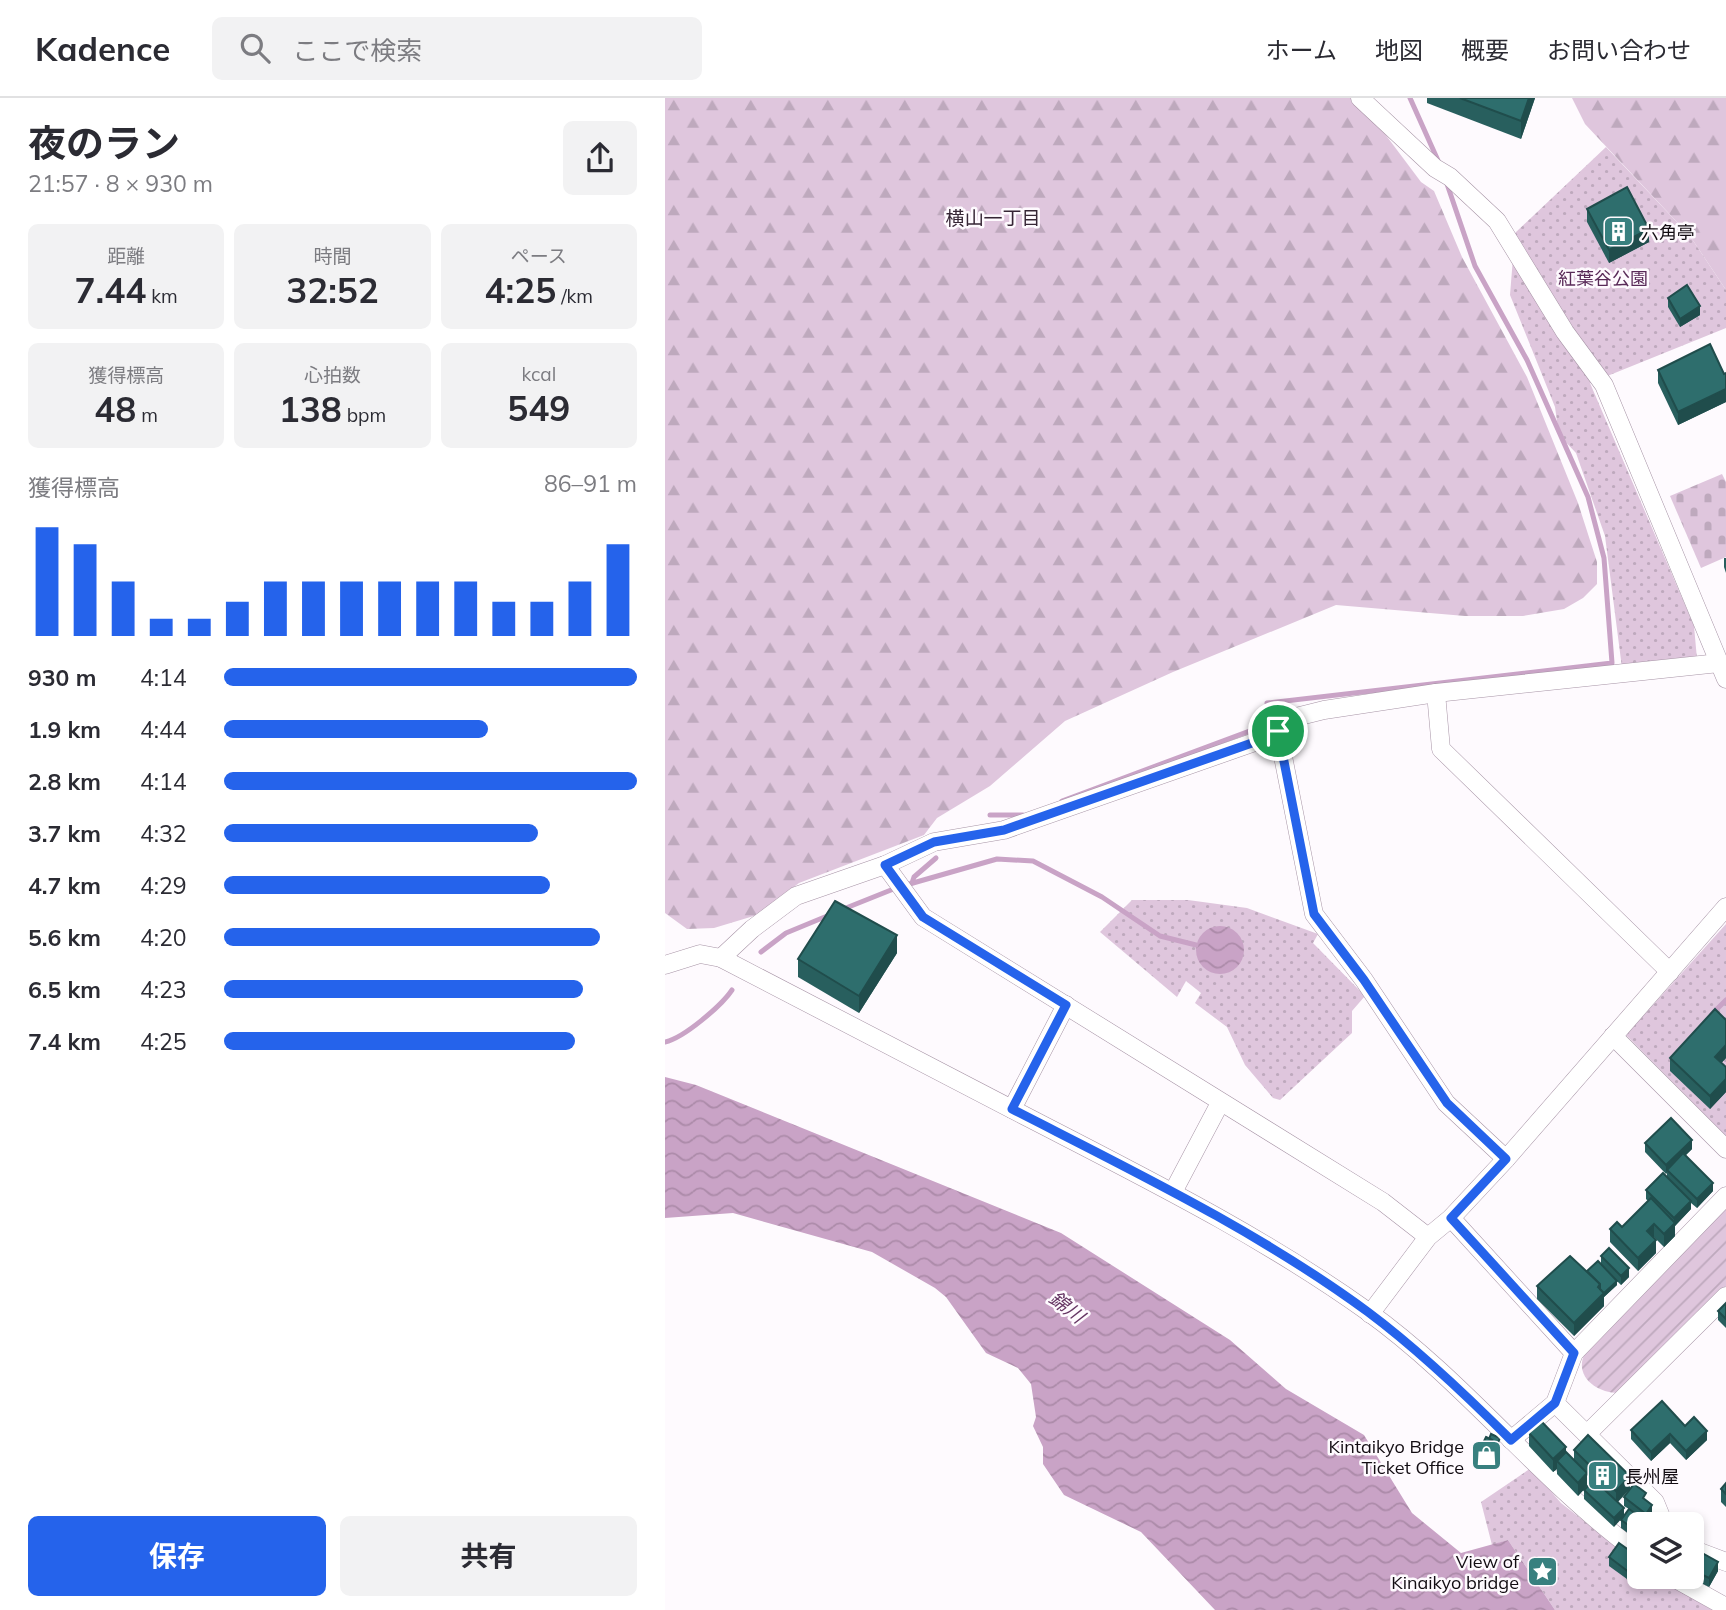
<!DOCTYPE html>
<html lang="ja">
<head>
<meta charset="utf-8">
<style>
  :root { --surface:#fff; --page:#f2f2f3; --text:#2b2b33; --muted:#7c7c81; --line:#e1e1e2; --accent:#2563eb }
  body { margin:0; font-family:Mulish,"Noto Sans JP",sans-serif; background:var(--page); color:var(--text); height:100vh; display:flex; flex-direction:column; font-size:26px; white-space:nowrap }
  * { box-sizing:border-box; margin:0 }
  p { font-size:23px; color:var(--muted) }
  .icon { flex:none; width:38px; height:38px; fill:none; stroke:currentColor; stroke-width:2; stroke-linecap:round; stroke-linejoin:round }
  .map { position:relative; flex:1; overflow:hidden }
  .sheet { display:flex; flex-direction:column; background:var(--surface); width:665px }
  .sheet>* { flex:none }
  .fabs { position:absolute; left:962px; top:1414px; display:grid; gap:14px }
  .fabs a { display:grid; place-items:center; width:77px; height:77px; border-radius:10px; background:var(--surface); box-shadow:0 4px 10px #0003; font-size:35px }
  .pin { position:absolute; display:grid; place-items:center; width:60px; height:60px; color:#fff; margin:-30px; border:4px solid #fff; border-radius:50%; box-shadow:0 2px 7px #0007 }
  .round { display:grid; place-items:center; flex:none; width:74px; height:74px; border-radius:10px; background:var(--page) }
  .overview { display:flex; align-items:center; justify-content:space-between; height:119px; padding:0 28px }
  h1 { font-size:38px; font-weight:700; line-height:52px }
  .stats { display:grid; grid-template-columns:repeat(3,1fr); gap:10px; height:119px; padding:7px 28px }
  .stats div { display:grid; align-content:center; border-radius:10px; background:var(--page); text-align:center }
  .stats b { font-size:35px; font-weight:700 }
  .stats small { font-size:19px; font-weight:400 }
  .stats p { font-size:19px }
  .chart { height:196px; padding:14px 28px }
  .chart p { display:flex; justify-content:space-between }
  .chart svg { width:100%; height:126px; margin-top:7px; stroke:var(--accent); stroke-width:6 }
  .primary-button { display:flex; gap:14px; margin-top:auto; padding:14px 28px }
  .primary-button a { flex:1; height:80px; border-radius:10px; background:var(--accent); color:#fff; font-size:28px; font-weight:700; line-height:80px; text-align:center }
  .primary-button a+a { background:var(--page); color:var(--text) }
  ul { padding:0 28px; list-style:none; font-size:23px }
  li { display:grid; grid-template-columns:112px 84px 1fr; align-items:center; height:52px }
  li i { height:18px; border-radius:9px; background:var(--accent) }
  header { display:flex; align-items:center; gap:42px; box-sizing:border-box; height:98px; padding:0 35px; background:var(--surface); border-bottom:2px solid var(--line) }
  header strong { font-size:33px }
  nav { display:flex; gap:38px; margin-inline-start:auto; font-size:24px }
  .search { width:490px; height:63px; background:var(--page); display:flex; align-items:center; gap:18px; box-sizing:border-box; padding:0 24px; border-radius:10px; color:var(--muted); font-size:26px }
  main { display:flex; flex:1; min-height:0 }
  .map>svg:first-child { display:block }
  .forest { fill:url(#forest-firs) }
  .cemetery { fill:url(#cemetery-stones) }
  .park { fill:url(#park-dots) }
  .garden { fill:url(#garden-furrows) }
  .water { fill:url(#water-waves) }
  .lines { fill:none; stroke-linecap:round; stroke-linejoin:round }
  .stream { stroke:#c9a3c6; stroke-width:5 }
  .minor-casing { stroke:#a794a6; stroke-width:19 }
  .tertiary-casing { stroke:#a794a6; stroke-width:24 }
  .minor { stroke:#fff; stroke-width:18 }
  .tertiary { stroke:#fff; stroke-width:23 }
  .wall { fill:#285f5e }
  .shaded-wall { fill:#204d4c }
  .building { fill:#2e6e6d; stroke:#204d4c; stroke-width:2 }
  .route-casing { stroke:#fff; stroke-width:14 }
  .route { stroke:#2563eb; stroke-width:9 }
  .labels { text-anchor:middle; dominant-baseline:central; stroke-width:5; stroke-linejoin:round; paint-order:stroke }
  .poi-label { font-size:18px; fill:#120c12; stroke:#fefafe; text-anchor:start }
  .park-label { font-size:18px; fill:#592a58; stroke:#fefafe }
  .neighbourhood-label { font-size:19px; fill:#362635; stroke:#fefafe }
  .water-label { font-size:19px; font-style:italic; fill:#663664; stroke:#fefafe }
</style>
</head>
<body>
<header>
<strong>Kadence</strong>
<div class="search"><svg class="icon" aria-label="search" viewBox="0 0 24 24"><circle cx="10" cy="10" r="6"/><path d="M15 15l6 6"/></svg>ここで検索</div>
<nav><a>ホーム</a><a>地図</a><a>概要</a><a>お問い合わせ</a></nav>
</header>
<main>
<section class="sheet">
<div class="overview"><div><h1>夜のラン</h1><p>21:57 · 8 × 930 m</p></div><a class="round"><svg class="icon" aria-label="share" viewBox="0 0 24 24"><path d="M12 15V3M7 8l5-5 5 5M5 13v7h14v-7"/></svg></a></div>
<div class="stats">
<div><p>距離</p><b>7.44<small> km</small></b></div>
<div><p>時間</p><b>32:52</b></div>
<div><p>ペース</p><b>4:25<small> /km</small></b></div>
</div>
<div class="stats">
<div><p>獲得標高</p><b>48<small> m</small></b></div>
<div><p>心拍数</p><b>138<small> bpm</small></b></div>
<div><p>kcal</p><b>549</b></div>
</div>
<div class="chart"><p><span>獲得標高</span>86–91 m</p>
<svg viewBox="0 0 160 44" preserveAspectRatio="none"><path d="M5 44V6M15 44V12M25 44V25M35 44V38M45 44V38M55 44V32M65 44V25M75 44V25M85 44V25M95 44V25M105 44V25M115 44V25M125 44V32M135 44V32M145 44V25M155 44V12"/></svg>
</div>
<ul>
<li><b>930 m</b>4:14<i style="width:100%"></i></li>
<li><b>1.9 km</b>4:44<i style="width:64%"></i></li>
<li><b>2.8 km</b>4:14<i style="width:100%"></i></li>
<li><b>3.7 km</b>4:32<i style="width:76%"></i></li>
<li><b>4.7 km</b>4:29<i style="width:79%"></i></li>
<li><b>5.6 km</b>4:20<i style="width:91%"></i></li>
<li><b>6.5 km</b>4:23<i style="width:87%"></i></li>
<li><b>7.4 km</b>4:25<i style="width:85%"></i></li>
</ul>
<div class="primary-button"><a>保存</a><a>共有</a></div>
</section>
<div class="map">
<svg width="1061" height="1512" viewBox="0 0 1061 1512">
  <defs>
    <pattern id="forest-firs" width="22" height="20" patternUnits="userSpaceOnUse" patternTransform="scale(1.75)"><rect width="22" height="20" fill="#dfc6dd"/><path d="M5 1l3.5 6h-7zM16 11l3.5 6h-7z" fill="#bea9bd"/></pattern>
    <pattern id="cemetery-stones" width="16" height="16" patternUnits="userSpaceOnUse" patternTransform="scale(1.75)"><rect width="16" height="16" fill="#dfc6dd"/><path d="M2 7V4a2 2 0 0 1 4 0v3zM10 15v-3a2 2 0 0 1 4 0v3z" fill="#bea9bd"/></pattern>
    <pattern id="park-dots" width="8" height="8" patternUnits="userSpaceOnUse" patternTransform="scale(1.75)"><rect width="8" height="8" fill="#dfc6dd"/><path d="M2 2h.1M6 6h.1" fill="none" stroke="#bea9bd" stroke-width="1.8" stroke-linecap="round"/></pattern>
    <pattern id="garden-furrows" width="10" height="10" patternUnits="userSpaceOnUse" patternTransform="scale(1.75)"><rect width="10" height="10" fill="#dfc6dd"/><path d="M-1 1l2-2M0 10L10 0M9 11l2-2" fill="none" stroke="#bea9bd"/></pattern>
    <pattern id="water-waves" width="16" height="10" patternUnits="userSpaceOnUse" patternTransform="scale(1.75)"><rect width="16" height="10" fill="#c9a3c6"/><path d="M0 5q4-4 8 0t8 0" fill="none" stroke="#ac8ba9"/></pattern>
  </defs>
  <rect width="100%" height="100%" fill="#fefafe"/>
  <g class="forest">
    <polygon points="0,0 693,0 756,84 769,93 797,159 862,279 913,405 932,464 932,486 918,500 899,511 858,518 800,518 671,507 508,574 400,623 325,688 272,720 259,737 134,785 92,817 49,830 22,831 0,815"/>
    <polygon points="907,0 1061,0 1061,192 1025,138 920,26"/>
  </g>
  <polygon class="cemetery" points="1057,376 1061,384 1061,459 1036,470 1005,398"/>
  <g class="park">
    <polygon points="941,49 1025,138 1061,192 1061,230 925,285 1029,528 1032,561 957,570 940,438 911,355 894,337 890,309 845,197 850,135"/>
    <polygon points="467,802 523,802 582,810 653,836 648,845 700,898 687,913 687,935 615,1002 608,1000 580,967 562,929 530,905 536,895 521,883 512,899 435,834"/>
    <polygon points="1061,826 1061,1038 961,937"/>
    <polygon points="866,1370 896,1405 975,1467 975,1479 991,1479 1047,1512 890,1512 843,1442 827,1447 816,1404"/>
  </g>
  <path class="garden" d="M1061 1110V1188L961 1289 953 1295C931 1295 907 1277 921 1253Z"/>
  <g class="water">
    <circle cx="555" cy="852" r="24"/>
    <polygon points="0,979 31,987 396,1135 565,1242 621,1291 699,1337 747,1415 796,1455 843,1442 890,1512 550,1512 476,1434 399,1397 378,1366 378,1349 368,1328 371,1319 366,1286 353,1270 321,1255 281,1199 270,1190 207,1154 68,1115 0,1120"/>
  </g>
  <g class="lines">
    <g class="stream">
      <polyline points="745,0 775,67"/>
      <polyline points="397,703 606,625 602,605 947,565 939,460 923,399 862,262 810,168 781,83"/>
      <polyline points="325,717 358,717"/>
      <polyline points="247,785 249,779 271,760"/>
      <polyline points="241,787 332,761 368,763 437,799 495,838 531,847"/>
      <polyline points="176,812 231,790"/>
      <polyline points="96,854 121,835 167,816"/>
      <polyline points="1047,916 1061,902"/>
      <path d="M0 944C19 940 57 907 67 892"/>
    </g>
    <defs>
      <g id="minor">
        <polyline points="695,0 770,70 785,79 832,123 900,234 939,287 1061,581"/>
        <polyline points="771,595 776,651 1005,874"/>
        <polyline points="220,767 258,819 718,1104 763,1139"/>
        <polyline points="56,860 87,831 131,798 220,767 269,744 339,732 604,639 613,633"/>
        <path d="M0 867 35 856 56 860C159 913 262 968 366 1021 480 1080 597 1138 702 1213 801 1284 876 1384 975 1456"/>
        <polyline points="948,938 1061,1051"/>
        <polyline points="347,1011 401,907"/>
        <polyline points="841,1061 781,1005 699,882 649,816 613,633 631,619 659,612 771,595 1054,565"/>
        <polyline points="508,1094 555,1005"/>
        <polyline points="786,1120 909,1255"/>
        <polyline points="705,1216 763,1139 786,1120 841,1061 1061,809"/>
        <polyline points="890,1305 990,1404 999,1426"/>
        <polyline points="922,1336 1061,1198"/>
        <polyline points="846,1342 890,1305 909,1255 1061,1098"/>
        <polyline points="1027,1451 1061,1464"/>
        <polyline points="1007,1479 1061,1509"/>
      </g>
      <polyline id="tertiary" points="1060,1511 1061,1511"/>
    </defs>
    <use href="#minor" class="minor-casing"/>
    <use href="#tertiary" class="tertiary-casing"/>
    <use href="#minor" class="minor"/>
    <use href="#tertiary" class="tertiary"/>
  </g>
  <g class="wall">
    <polygon points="762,0 870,0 856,41 762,5"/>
    <polygon points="922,111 984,144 944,165 922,124"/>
    <polygon points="1003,200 1035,217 1015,229 1003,209"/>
    <polygon points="993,272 1059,276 1061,275 1061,304 1013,327 993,285"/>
    <polygon points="1059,460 1061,460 1061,475 1059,469"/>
    <polygon points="232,855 194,915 133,879 133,861"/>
    <polygon points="1061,922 1061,960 1056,965 1061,969 1061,994 1045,1011 1005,973 1005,960"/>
    <polygon points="980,1045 1027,1051 1020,1058 1048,1093 1032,1110 1026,1105 1026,1111 1010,1128 1010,1138 999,1149 989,1139 991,1155 973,1173 945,1144 945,1131 957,1129 983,1103 981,1101 981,1092 1002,1079 1002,1075 1001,1076 980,1054"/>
    <polygon points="936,1158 964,1179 956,1187 942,1173 952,1187 939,1199 939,1208 909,1238 872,1201 872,1188 922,1173 936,1167"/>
    <polygon points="1061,1205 1061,1230 1053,1222 1053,1213"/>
    <polygon points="1020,1328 1042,1342 1021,1362 1005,1345 986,1363 966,1341 966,1332"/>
    <polygon points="864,1335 901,1354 909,1362 909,1352 965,1378 953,1404 949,1429 919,1401 919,1392 928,1383 922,1377 922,1388 913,1398 892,1376 892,1371 888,1374 864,1348"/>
    <polygon points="821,1339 835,1345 832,1351 827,1349 827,1356 823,1363 817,1360 817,1347"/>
    <polygon points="1061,1385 1061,1409 1056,1404 1056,1391"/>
    <polygon points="959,1399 981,1403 987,1416 982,1424 975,1426 975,1444 956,1430 956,1422 964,1411 959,1408"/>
    <polygon points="1027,1457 1053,1473 1044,1489 1024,1479 1027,1479"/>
    <polygon points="944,1459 975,1479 981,1479 973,1489 944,1468"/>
  </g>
  <g class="shaded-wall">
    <polygon points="864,0 870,0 856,41 856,23"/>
    <polygon points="984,131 984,144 944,165 944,152"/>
    <polygon points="1035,208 1035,217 1015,229 1015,221"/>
    <polygon points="1061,291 1061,304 1013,327 1013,314"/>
    <polygon points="232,837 232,855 194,915 194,898"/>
    <polygon points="1061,947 1061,960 1050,972 1050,959"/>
    <polygon points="1061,981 1061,994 1045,1011 1045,998"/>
    <polygon points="1027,1042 1027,1051 1003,1074 1002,1072 1001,1076 1001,1067"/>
    <polygon points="1048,1085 1048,1093 1032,1110 1032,1101"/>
    <polygon points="1026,1103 1026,1111 1010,1128 1010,1138 999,1149 999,1136 1009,1125 1009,1120"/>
    <polygon points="989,1126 989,1139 982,1146 982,1133"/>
    <polygon points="991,1142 991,1155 973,1173 973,1160"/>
    <polygon points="964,1170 964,1179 956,1187 956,1178"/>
    <polygon points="952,1183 952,1187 939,1199 939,1208 909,1238 909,1225 935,1186"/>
    <polygon points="1042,1333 1042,1342 1021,1362 1021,1353"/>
    <polygon points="1005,1336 1005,1345 986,1363 986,1354"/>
    <polygon points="827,1342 827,1356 823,1363 823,1350"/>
    <polygon points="901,1349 901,1362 892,1363 892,1371 888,1374 888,1361"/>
    <polygon points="922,1375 922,1388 913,1398 913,1385"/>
    <polygon points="965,1378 965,1391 951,1406 951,1393"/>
    <polygon points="987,1407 987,1416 981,1424 981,1416"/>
    <polygon points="959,1410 959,1418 949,1429 949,1420"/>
    <polygon points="1053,1464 1053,1473 1044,1489 1044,1480"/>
    <polygon points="975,1479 981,1479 973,1489 973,1481"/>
  </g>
  <g class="building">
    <polygon points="795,0 864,0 856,23"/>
    <polygon points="962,89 984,131 944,152 922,111"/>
    <polygon points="1022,187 1035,208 1015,221 1003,200"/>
    <polygon points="1045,246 1059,276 1061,275 1061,291 1013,314 993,272"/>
    <polygon points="170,803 232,837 194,898 133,861"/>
    <polygon points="1050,911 1061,922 1061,947 1050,959 1061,969 1061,981 1045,998 1005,960"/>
    <polygon points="1006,1020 1027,1042 1001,1067 980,1045"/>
    <polygon points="1018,1055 1048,1085 1032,1101 1002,1072"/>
    <polygon points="998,1075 1026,1103 1009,1120 981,1092"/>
    <polygon points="986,1100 1010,1125 999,1136 989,1126 982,1133 991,1142 973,1160 945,1131 952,1124 957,1129"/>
    <polygon points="944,1150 964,1170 956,1178 936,1158"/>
    <polygon points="905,1158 935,1186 933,1189 939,1195 909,1225 872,1188"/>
    <polygon points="933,1163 952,1183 939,1195 935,1191 935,1186 922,1173"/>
    <polygon points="1061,1205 1061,1221 1053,1213"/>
    <polygon points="997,1303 1020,1328 1029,1319 1042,1333 1021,1353 1005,1336 986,1354 966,1332"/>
    <polygon points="876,1323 901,1349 888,1361 864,1335"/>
    <polygon points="826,1336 835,1340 832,1347 826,1344 827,1342 824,1341"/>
    <polygon points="923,1337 965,1378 951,1393 909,1352"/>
    <polygon points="821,1339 827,1342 823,1350 817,1347"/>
    <polygon points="901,1354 922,1375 913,1385 892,1363"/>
    <polygon points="929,1382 959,1410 949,1420 919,1392"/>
    <polygon points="1061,1385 1061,1396 1056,1391"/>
    <polygon points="969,1386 981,1395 978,1400 987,1407 981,1416 959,1399"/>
    <polygon points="964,1411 985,1426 975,1426 975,1435 956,1422"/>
    <polygon points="954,1445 975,1460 975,1479 973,1481 944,1459"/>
    <polygon points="1030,1451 1053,1464 1044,1480 1027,1472 1027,1457"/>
  </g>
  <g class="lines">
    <defs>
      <path id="route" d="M613 633 649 816 699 882 782 1005 841 1061 786 1120 909 1255 890 1305 846 1342C801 1297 754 1252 703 1214 593 1133 468 1073 347 1011L401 907 258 819 220 767 269 744 339 732 604 639Z"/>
    </defs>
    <use href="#route" class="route-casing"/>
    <use href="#route" class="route"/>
  </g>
  <defs>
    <symbol id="building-square" viewBox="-11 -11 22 22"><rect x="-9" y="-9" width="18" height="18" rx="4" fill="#38807f" stroke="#fefafe"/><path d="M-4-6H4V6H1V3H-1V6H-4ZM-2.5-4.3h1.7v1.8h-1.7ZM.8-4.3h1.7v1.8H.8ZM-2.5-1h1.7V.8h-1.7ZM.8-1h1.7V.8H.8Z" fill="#fff"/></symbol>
    <symbol id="shop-square" viewBox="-11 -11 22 22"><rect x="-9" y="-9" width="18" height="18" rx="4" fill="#38807f" stroke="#fefafe"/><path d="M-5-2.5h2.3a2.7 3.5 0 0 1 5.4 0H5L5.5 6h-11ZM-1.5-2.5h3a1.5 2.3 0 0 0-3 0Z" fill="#fff"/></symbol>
    <symbol id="sight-square" viewBox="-11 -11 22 22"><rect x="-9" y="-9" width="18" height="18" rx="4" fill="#38807f" stroke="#fefafe"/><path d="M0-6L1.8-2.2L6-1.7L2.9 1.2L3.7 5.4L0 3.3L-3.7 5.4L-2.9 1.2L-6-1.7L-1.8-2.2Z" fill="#fff"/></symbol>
  </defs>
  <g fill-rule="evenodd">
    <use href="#building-square" x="936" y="116" width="35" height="35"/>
    <use href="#shop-square" x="804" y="1340" width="35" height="35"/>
    <use href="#building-square" x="920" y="1360" width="35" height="35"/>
    <use href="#sight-square" x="860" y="1456" width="35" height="35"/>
  </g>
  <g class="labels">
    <g class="poi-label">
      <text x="976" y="134">六角亭</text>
      <text x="799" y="1348" text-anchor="end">Kintaikyo Bridge<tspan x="799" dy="21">Ticket Office</tspan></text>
      <text x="960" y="1378">長州屋</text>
      <text x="854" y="1463" text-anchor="end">View of<tspan x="854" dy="21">Kinaikyo bridge</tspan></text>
    </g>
    <g class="park-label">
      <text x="938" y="180">紅葉谷公園</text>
    </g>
    <g class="neighbourhood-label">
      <text x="328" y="120">横山一丁目</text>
    </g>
    <g class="water-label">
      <text transform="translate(402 1209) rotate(38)">錦川</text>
    </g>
  </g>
</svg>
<div class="fabs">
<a><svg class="icon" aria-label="layers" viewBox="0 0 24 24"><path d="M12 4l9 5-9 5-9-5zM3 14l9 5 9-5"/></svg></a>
</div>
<div class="pin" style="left:613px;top:633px;background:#1e9e55"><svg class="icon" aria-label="arrive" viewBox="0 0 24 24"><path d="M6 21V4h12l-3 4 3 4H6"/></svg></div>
</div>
</main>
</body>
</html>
